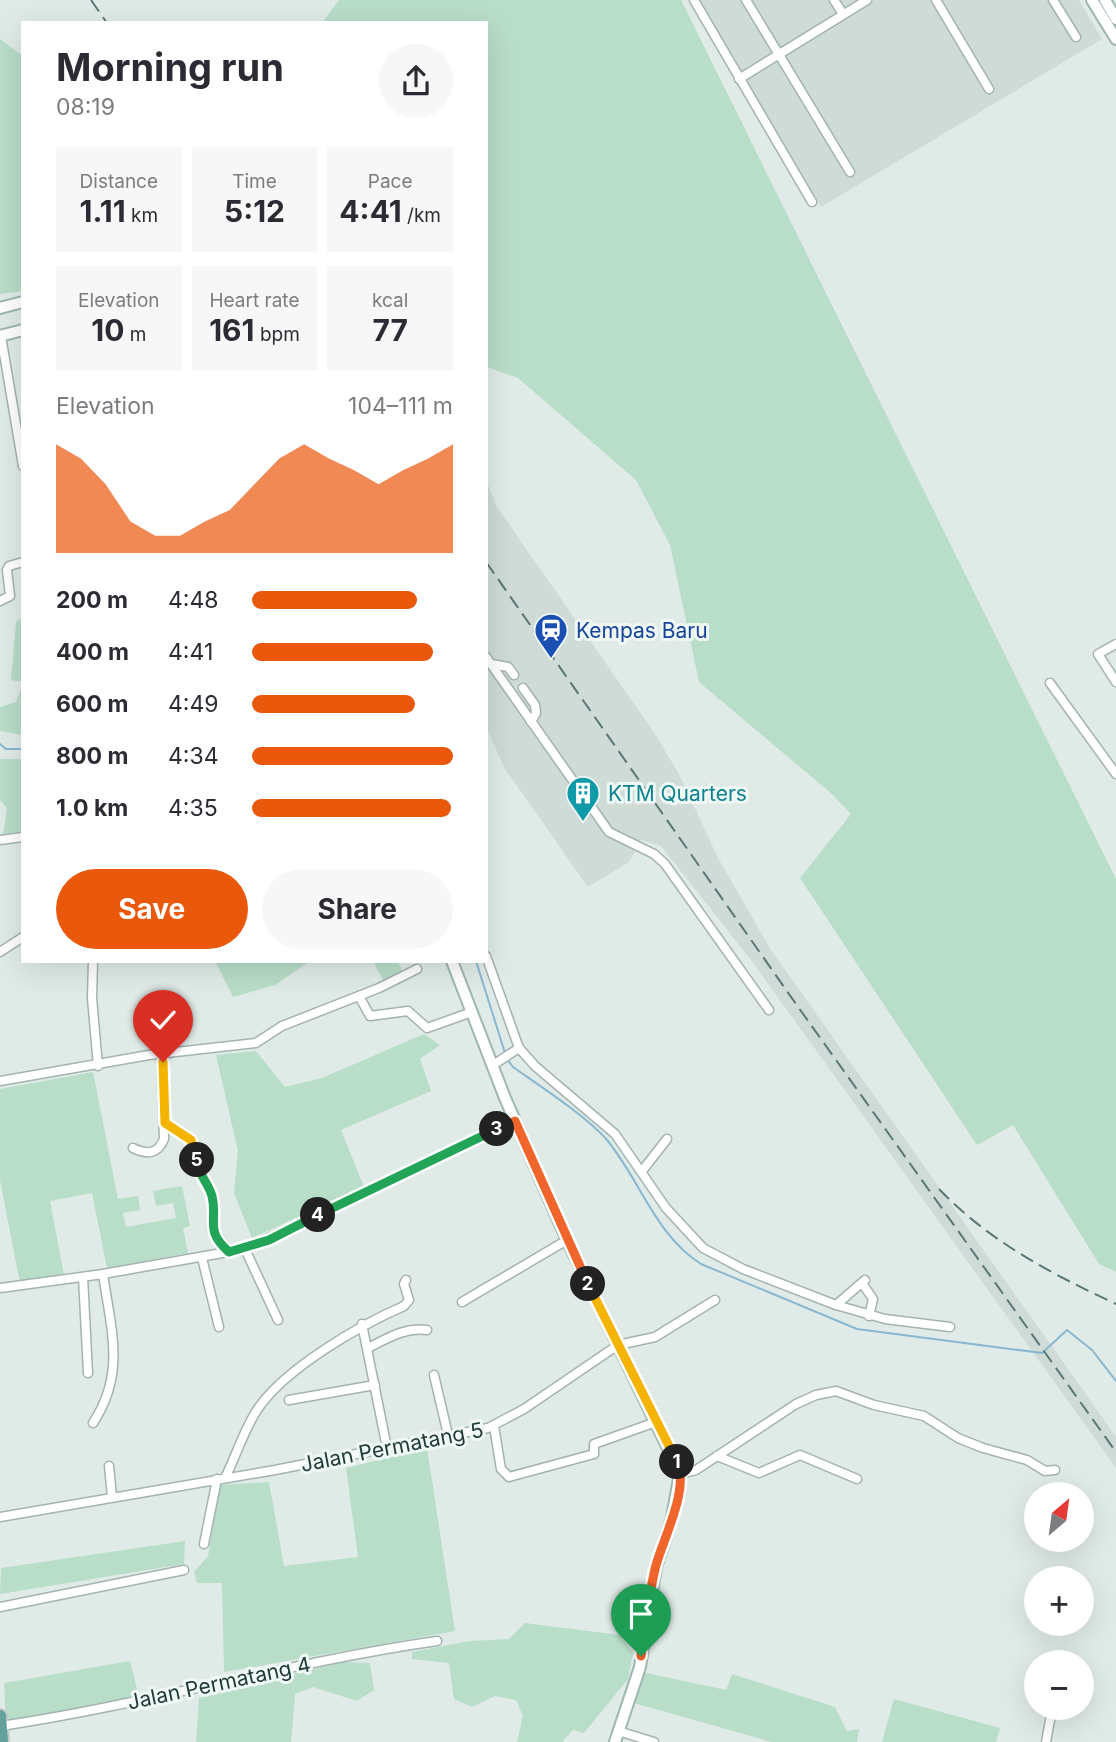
<!DOCTYPE html>
<html lang="en">
<head>
<meta charset="utf-8">
<style>
  :root { --surface:#fff; --page:#f7f7f7; --text:#2b2b33; --muted:#7c7c81; --accent:#ea580c }
  body { margin:0; font-family:Inter,sans-serif; background:var(--page); color:var(--text); height:100vh; display:flex; flex-direction:column; font-size:26px; white-space:nowrap }
  * { box-sizing:border-box; margin:0 }
  p { font-size:23px; color:var(--muted) }
  .icon { flex:none; width:38px; height:38px; fill:none; stroke:currentColor; stroke-width:2; stroke-linecap:round; stroke-linejoin:round }
  .map { position:relative; flex:1; overflow:hidden }
  .drawer { position:absolute; left:21px; top:21px; width:467px; height:942px; display:flex; flex-direction:column; background:var(--surface); border-radius:0px; box-shadow:0 7px 28px #0002 }
  .drawer>* { flex:none }
  .needle { width:46px; rotate:29deg }
  .controls { position:absolute; left:1024px; top:1482px; display:grid; gap:14px }
  .controls a { display:grid; place-items:center; width:70px; height:70px; border-radius:50%; background:var(--surface); box-shadow:0 7px 28px #0002; font-size:35px }
  .pin { position:absolute; display:grid; place-items:center; width:60px; height:60px; color:#fff; margin:-72px -30px; border-radius:50% 50% 50% 0; rotate:-45deg; box-shadow:0 0 7px #0007 }
  .pin .icon { rotate:45deg }
  .km { position:absolute; width:35px; height:35px; margin:-18px; border-radius:50%; background:#222; color:#fff; font-size:19px; line-height:35px; text-align:center }
  .round { display:grid; place-items:center; flex:none; width:74px; height:74px; border-radius:37px; background:var(--page) }
  .overview { display:flex; align-items:center; justify-content:space-between; height:119px; padding:0 35px }
  h1 { font-size:38px; font-weight:700; line-height:52px }
  .stats { display:grid; grid-template-columns:repeat(3,1fr); gap:10px; height:119px; padding:7px 35px }
  .stats div { display:grid; align-content:center; border-radius:0px; background:var(--page); text-align:center }
  .stats b { font-size:30px; font-weight:700 }
  .stats small { font-size:19px; font-weight:400 }
  .stats p { font-size:19px }
  .chart { height:196px; padding:14px 35px }
  .chart p { display:flex; justify-content:space-between }
  .chart svg { width:100%; height:126px; margin-top:7px; fill:var(--accent); opacity:.7 }
  .cta { display:flex; gap:14px; margin-top:auto; padding:14px 35px }
  .cta a { flex:1; height:80px; border-radius:42px; background:var(--accent); color:#fff; font-size:28px; font-weight:700; line-height:80px; text-align:center }
  .cta a+a { background:var(--page); color:var(--text) }
  ul { padding:0 35px; list-style:none; font-size:23px }
  li { display:grid; grid-template-columns:112px 84px 1fr; align-items:center; height:52px }
  li i { height:18px; border-radius:9px; background:var(--accent) }
  .map>svg:first-child { display:block }
  .built { fill:#cedbd7 }
  .green { fill:#b8ddc9 }
  .lines { fill:none; stroke-linecap:round; stroke-linejoin:round }
  .stream { stroke:#87b7d1; stroke-width:2 }
  .street-casing { stroke:#a3b3b0; stroke-width:11 }
  .secondary-casing { stroke:#9fb7b3; stroke-width:14 }
  .primary-casing { stroke:#c1c8c8; stroke-width:16 }
  .street { stroke:#fff; stroke-width:8 }
  .secondary { stroke:#fff; stroke-width:10 }
  .primary { stroke:#64a19d; stroke-width:12 }
  .rail { stroke:#5b7775; stroke-width:2; stroke-dasharray:14 7; stroke-linecap:butt }
  .split-1-casing { stroke:#fff; stroke-width:14 }
  .split-2-casing { stroke:#fff; stroke-width:14 }
  .split-3-casing { stroke:#fff; stroke-width:14 }
  .split-4-casing { stroke:#fff; stroke-width:14 }
  .split-5-casing { stroke:#fff; stroke-width:14 }
  .split-6-casing { stroke:#fff; stroke-width:14 }
  .split-1 { stroke:#f0652b; stroke-width:9 }
  .split-2 { stroke:#f5b400; stroke-width:9 }
  .split-3 { stroke:#f0652b; stroke-width:9 }
  .split-4 { stroke:#22a559; stroke-width:9 }
  .split-5 { stroke:#22a559; stroke-width:9 }
  .split-6 { stroke:#f5b400; stroke-width:9 }
  .labels { text-anchor:middle; dominant-baseline:central; stroke-width:6; stroke-linejoin:round; paint-order:stroke }
  .transit-label { font-size:21px; fill:#164399; stroke:#f0f8f5; text-anchor:start }
  .culture-label { font-size:21px; fill:#0d838f; stroke:#f0f8f5; text-anchor:start }
  .street-label { font-size:21px; fill:#213b39; stroke:#f0f8f5 }
</style>
</head>
<body>
<div class="map">
<svg width="1116" height="1742" viewBox="0 0 1116 1742">
  <rect width="100%" height="100%" fill="#e0ebe8"/>
  <g class="built">
    <polygon points="699,0 1079,0 1102,39 821,207"/>
    <polygon points="486,480 497,507 653,731 679,774 718,858 771,950 1116,1437 1116,1468 754,964 661,846 641,840 629,862 588,887 505,769 487,729"/>
  </g>
  <g class="green">
    <polygon points="339,0 681,0 1116,879 1116,1272 1099,1264 1013,1125 977,1145 800,878 851,814 832,794 699,682 670,545 636,480 518,378 487,367 486,23 322,23"/>
    <polygon points="0,39 23,56 23,291 0,294"/>
    <polygon points="23,617 23,682 11,680 16,622"/>
    <polygon points="23,683 23,735 0,731 0,707 16,702"/>
    <polygon points="23,759 23,831 3,834 7,808 0,800 0,759"/>
    <polygon points="215,961 310,961 275,985 233,997"/>
    <polygon points="373,961 397,961 402,970 383,980"/>
    <polygon points="424,1034 440,1045 420,1059 431,1091 341,1130 364,1187 252,1238 234,1193 238,1151 216,1055 256,1051 285,1087 322,1078"/>
    <polygon points="93,1072 118,1199 138,1196 140,1210 123,1213 126,1227 176,1218 173,1203 156,1206 153,1191 182,1186 190,1226 183,1228 188,1253 107,1268 92,1193 50,1201 64,1275 20,1283 0,1180 0,1089"/>
    <polygon points="427,1448 455,1631 224,1672 222,1583 197,1583 194,1572 208,1556 220,1485 269,1482 284,1566 358,1557 346,1468"/>
    <polygon points="185,1541 184,1564 0,1594 1,1568"/>
    <polygon points="525,1623 620,1635 633,1653 628,1679 584,1733 573,1730 562,1742 517,1742 523,1716 516,1700 495,1696 472,1707 454,1699 449,1663 412,1659 412,1652 469,1641 509,1639"/>
    <polygon points="130,1661 139,1697 6,1721 4,1683"/>
    <polygon points="342,1662 370,1663 374,1690 357,1701 313,1687 295,1694 291,1742 196,1742 199,1698"/>
    <polygon points="642,1672 726,1690 732,1674 835,1707 847,1731 859,1729 857,1742 772,1742 634,1703"/>
    <polygon points="894,1699 1000,1728 996,1742 882,1742"/>
  </g>
  <g class="lines">
    <g class="stream">
      <polyline points="0,744 6,749 23,749"/>
      <polyline points="476,961 505,1053"/>
      <path d="M507 1059 513 1067C540 1086 586 1116 607 1140 640 1180 656 1236 701 1264L857 1329 1042 1353 1067 1330 1092 1350 1116 1381"/>
    </g>
    <defs>
      <g id="street">
        <polyline points="694,0 812,202"/>
        <polyline points="746,0 850,172"/>
        <polyline points="834,0 843,14"/>
        <polyline points="936,0 989,89"/>
        <polyline points="1053,0 1076,37"/>
        <polyline points="739,79 867,0"/>
        <polyline points="1,336 23,466"/>
        <polyline points="0,601 10,596 7,570 9,566 23,562"/>
        <polyline points="1116,644 1098,654 1116,682"/>
        <polyline points="486,657 609,832 654,854 665,864 769,1010"/>
        <polyline points="491,664 508,667 514,675"/>
        <polyline points="1050,683 1116,774"/>
        <polyline points="523,688 535,705 536,713 531,722"/>
        <polyline points="0,840 23,837"/>
        <polyline points="0,952 23,937"/>
        <polyline points="486,956 519,1048 535,1066 615,1134 666,1208 703,1248 743,1269 836,1305 885,1319 950,1327"/>
        <polyline points="93,961 92,998 98,1066"/>
        <polyline points="359,996 370,1016 408,1011 427,1028 472,1012"/>
        <polyline points="493,1065 519,1048"/>
        <polyline points="0,1081 149,1055 256,1043 282,1026 379,988 417,969"/>
        <polyline points="165,1123 191,1140 199,1173 208,1185 213,1200 212,1229 229,1252"/>
        <path d="M133 1148C147 1155 158 1154 164 1139L161 1054"/>
        <polyline points="642,1171 667,1139"/>
        <polyline points="245,1249 278,1320"/>
        <polyline points="202,1258 219,1327"/>
        <polyline points="83,1277 88,1373"/>
        <polyline points="862,1283 873,1299 869,1316"/>
        <polyline points="0,1288 103,1274 245,1249 515,1121"/>
        <polyline points="462,1302 567,1240"/>
        <polyline points="836,1305 865,1280"/>
        <polyline points="362,1324 387,1448"/>
        <path d="M368 1348C388 1338 405 1327 427 1330"/>
        <polyline points="434,1375 448,1435"/>
        <polyline points="289,1400 375,1385"/>
        <path d="M93 1423C126 1373 111 1330 103 1274"/>
        <polyline points="494,1426 501,1469 509,1477 594,1454 594,1444 656,1422"/>
        <polyline points="717,1456 759,1473 800,1455 857,1479"/>
        <polyline points="109,1466 112,1497"/>
        <polyline points="680,1474 696,1470 796,1404 816,1395 836,1391 874,1405 924,1416 958,1438 983,1448 1027,1460 1045,1471 1055,1470"/>
        <path d="M225 1478C236 1456 244 1430 257 1410 284 1369 360 1325 404 1306L409 1300 404 1284 406 1280"/>
        <polyline points="0,1517 275,1470 488,1428 524,1409 618,1345 655,1337 715,1300"/>
        <polyline points="204,1544 217,1479"/>
        <polyline points="0,1607 184,1570"/>
        <path d="M1 1726C148 1704 290 1662 437 1641"/>
        <polyline points="618,1731 654,1742"/>
        <polyline points="1046,1742 1050,1720"/>
      </g>
      <g id="secondary">
        <polyline points="1092,0 1116,39"/>
        <polyline points="1105,0 1116,19"/>
        <polyline points="0,308 23,302"/>
        <polyline points="0,336 23,330"/>
        <polyline points="452,961 505,1098 567,1240 680,1473 672,1518 656,1567 640,1667 615,1742"/>
      </g>
      <polyline id="primary" points="0,1716 2,1742"/>
    </defs>
    <use href="#street" class="street-casing"/>
    <use href="#secondary" class="secondary-casing"/>
    <use href="#primary" class="primary-casing"/>
    <use href="#street" class="street"/>
    <use href="#secondary" class="secondary"/>
    <use href="#primary" class="primary"/>
    <g class="rail">
      <polyline points="91,0 107,23"/>
      <polyline points="486,562 796,1004 1116,1452"/>
      <path d="M939 1189C990 1242 1050 1273 1116 1304"/>
    </g>
  </g>
  <g class="lines">
    <defs>
      <path id="split-1" d="M641 1656C643 1627 649 1597 655 1569 662 1540 690 1490 677 1462"/>
      <polyline id="split-2" points="588,1284 677,1462"/>
      <polyline id="split-3" points="497,1129 515,1121 588,1284"/>
      <polyline id="split-4" points="318,1215 497,1129"/>
      <path id="split-5" d="M197 1160C198 1175 208 1182 212 1196 218 1221 204 1230 229 1252L269 1240 318 1215"/>
      <polyline id="split-6" points="163,1062 165,1123 191,1140 197,1160"/>
    </defs>
    <use href="#split-1" class="split-1-casing"/>
    <use href="#split-2" class="split-2-casing"/>
    <use href="#split-3" class="split-3-casing"/>
    <use href="#split-4" class="split-4-casing"/>
    <use href="#split-5" class="split-5-casing"/>
    <use href="#split-6" class="split-6-casing"/>
    <use href="#split-1" class="split-1"/>
    <use href="#split-2" class="split-2"/>
    <use href="#split-3" class="split-3"/>
    <use href="#split-4" class="split-4"/>
    <use href="#split-5" class="split-5"/>
    <use href="#split-6" class="split-6"/>
  </g>
  <defs>
    <symbol id="station-pin" viewBox="-11 -11 22 30"><path d="M0 17L-7.5 6A9.5 9.5 0 1 1 7.5 6Z" fill="#1a4fb4" stroke="#f0f8f5"/><path d="M-3-6H3Q5-6 5-4V2Q5 4 3 4L4.5 6H3L1.5 4h-3L-3 6H-4.5L-3 4Q-5 4-5 2V-4Q-5-6-3-6ZM-3.5-4v3h7v-3ZM-3.5 1v1.5H-2V1ZM2 1v1.5H3.5V1Z" fill="#fff"/></symbol>
    <symbol id="building-pin" viewBox="-11 -11 22 30"><path d="M0 17L-7.5 6A9.5 9.5 0 1 1 7.5 6Z" fill="#0f9aa8" stroke="#f0f8f5"/><path d="M-4-6H4V6H1V3H-1V6H-4ZM-2.5-4.3h1.7v1.8h-1.7ZM.8-4.3h1.7v1.8H.8ZM-2.5-1h1.7V.8h-1.7ZM.8-1h1.7V.8H.8Z" fill="#fff"/></symbol>
  </defs>
  <g fill-rule="evenodd">
    <use href="#station-pin" x="532" y="611" width="38" height="52"/>
    <use href="#building-pin" x="564" y="774" width="38" height="52"/>
  </g>
  <g class="labels">
    <g class="transit-label">
      <text x="576" y="630">Kempas Baru</text>
    </g>
    <g class="culture-label">
      <text x="608" y="793">KTM Quarters</text>
    </g>
    <g class="street-label">
      <text transform="translate(392 1447) rotate(-11)">Jalan Permatang 5</text>
      <text transform="translate(219 1683) rotate(-12)">Jalan Permatang 4</text>
    </g>
  </g>
</svg>
<div class="controls">
<a><svg class="needle" viewBox="-14 -14 28 28"><path d="M0-13l5 13h-10z" fill="#e53935"/><path d="M0 13l5-13h-10z" fill="#7c7c81"/></svg></a>
<a>+</a>
<a>−</a>
</div>
<div class="pin" style="left:641px;top:1656px;background:#1e9e55"><svg class="icon" aria-label="arrive" viewBox="0 0 24 24"><path d="M6 21V4h12l-3 4 3 4H6"/></svg></div>
<div class="pin" style="left:163px;top:1062px;background:#d93025"><svg class="icon" aria-label="check" viewBox="0 0 24 24"><path d="M5 12l5 5 9-10"/></svg></div>
<b class="km" style="left:677px;top:1462px">1</b>
<b class="km" style="left:588px;top:1284px">2</b>
<b class="km" style="left:497px;top:1129px">3</b>
<b class="km" style="left:318px;top:1215px">4</b>
<b class="km" style="left:197px;top:1160px">5</b>
<section class="drawer">
<div class="overview"><div><h1>Morning run</h1><p>08:19</p></div><a class="round"><svg class="icon" aria-label="share" viewBox="0 0 24 24"><path d="M12 15V3M7 8l5-5 5 5M5 13v7h14v-7"/></svg></a></div>
<div class="stats">
<div><p>Distance</p><b>1.11<small> km</small></b></div>
<div><p>Time</p><b>5:12</b></div>
<div><p>Pace</p><b>4:41<small> /km</small></b></div>
</div>
<div class="stats">
<div><p>Elevation</p><b>10<small> m</small></b></div>
<div><p>Heart rate</p><b>161<small> bpm</small></b></div>
<div><p>kcal</p><b>77</b></div>
</div>
<div class="chart"><p><span>Elevation</span>104–111 m</p>
<svg viewBox="0 0 160 44" preserveAspectRatio="none"><path d="M0 44V6L10 11L20 20L30 33L40 38L50 38L60 33L70 29L80 20L90 11L100 6L110 11L120 15L130 20L140 15L150 11L160 6V44z"/></svg>
</div>
<ul>
<li><b>200 m</b>4:48<i style="width:82%"></i></li>
<li><b>400 m</b>4:41<i style="width:90%"></i></li>
<li><b>600 m</b>4:49<i style="width:81%"></i></li>
<li><b>800 m</b>4:34<i style="width:100%"></i></li>
<li><b>1.0 km</b>4:35<i style="width:99%"></i></li>
</ul>
<div class="cta"><a>Save</a><a>Share</a></div>
</section>
</div>
</body>
</html>
